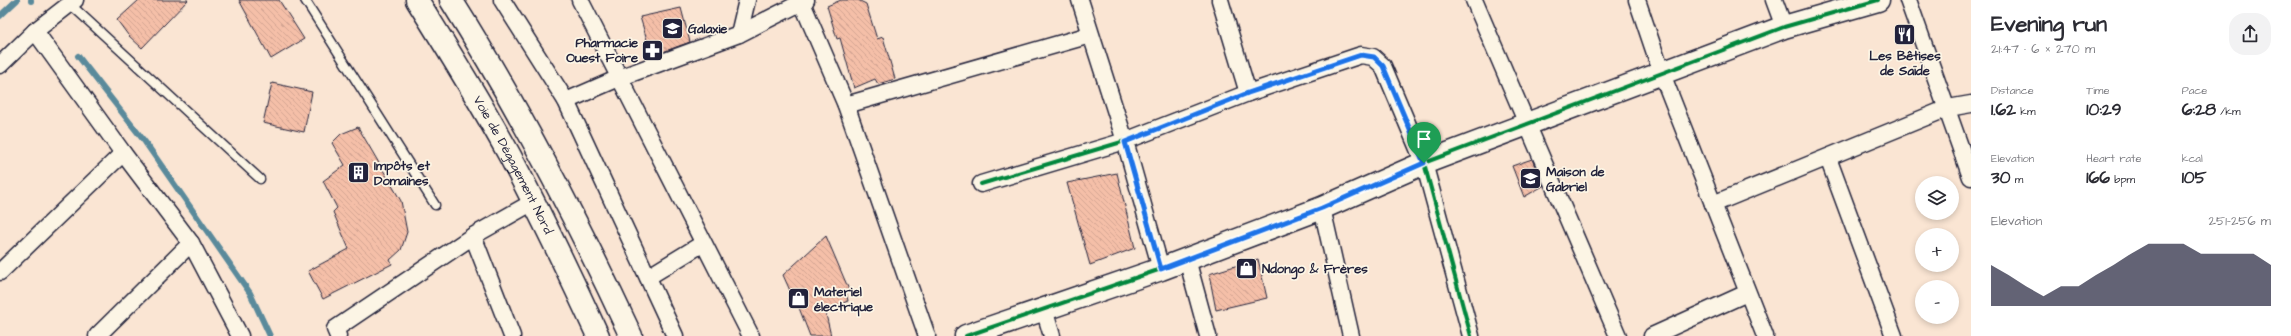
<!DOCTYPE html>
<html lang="en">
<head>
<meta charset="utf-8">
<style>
  :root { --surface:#fff; --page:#f2f2f3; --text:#2b2b33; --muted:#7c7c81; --accent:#22223b }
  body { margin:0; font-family:"Architects Daughter",sans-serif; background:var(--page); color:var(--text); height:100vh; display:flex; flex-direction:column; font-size:15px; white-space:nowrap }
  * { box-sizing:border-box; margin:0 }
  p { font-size:13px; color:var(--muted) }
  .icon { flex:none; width:22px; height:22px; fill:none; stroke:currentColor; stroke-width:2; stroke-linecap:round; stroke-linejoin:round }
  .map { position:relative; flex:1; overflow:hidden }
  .panel { display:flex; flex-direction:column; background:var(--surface); width:320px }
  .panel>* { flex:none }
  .fabs { position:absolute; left:1915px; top:176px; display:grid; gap:8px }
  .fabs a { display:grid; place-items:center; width:44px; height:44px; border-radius:50%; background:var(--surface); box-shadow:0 2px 6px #0003; font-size:20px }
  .pin { position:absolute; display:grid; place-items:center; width:34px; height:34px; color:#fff; margin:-41px -17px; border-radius:50% 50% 50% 0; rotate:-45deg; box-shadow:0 0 4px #0007 }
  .pin .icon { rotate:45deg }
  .round { display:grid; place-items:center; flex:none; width:42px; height:42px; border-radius:16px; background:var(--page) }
  .head { display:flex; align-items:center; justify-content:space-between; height:68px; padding:0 20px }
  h1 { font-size:22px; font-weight:700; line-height:30px }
  .stats { display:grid; grid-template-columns:repeat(3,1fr); gap:6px; height:68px; padding:4px 20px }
  .stats div { display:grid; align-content:center }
  .stats b { font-size:17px; font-weight:700 }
  .stats small { font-size:11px; font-weight:400 }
  .stats p { font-size:11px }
  .chart { height:112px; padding:8px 20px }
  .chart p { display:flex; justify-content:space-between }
  .chart svg { width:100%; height:72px; margin-top:4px; fill:var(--accent); opacity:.7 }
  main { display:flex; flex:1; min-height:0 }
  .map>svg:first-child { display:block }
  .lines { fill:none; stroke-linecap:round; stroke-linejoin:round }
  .stream { stroke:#5a8a9b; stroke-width:6 }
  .building { fill:url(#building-back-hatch); stroke:#22223b }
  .lane-casing { stroke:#22223b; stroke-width:11 }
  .street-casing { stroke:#22223b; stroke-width:19 }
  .secondary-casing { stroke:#22223b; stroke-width:25 }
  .highway-casing { stroke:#22223b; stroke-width:25 }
  .lane { stroke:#fcf5e5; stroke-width:8 }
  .street { stroke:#fcf5e5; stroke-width:16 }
  .secondary { stroke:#fcf5e5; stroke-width:22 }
  .highway { stroke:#fcf5e5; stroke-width:22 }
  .cycleway-casing { stroke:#fcf5e5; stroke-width:6 }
  .cycleway { stroke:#00873e; stroke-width:4 }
  .route-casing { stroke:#fff; stroke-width:8 }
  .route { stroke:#1a73e8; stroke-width:5 }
  .labels { text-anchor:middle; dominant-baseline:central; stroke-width:3.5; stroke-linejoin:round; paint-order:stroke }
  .poi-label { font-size:13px; font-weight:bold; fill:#22223b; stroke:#fcf5e5; text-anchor:start }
  .street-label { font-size:13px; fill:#22223b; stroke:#fcf5e5 }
</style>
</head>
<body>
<main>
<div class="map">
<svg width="1971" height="336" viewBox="0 0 1971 336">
  <defs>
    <pattern id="building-back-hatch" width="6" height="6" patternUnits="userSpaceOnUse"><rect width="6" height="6" fill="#f5bfa8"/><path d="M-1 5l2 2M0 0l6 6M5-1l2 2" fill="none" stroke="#d2a492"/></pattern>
  </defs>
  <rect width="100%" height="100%" fill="#fae5d3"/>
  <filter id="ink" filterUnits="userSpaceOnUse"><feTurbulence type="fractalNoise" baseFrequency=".025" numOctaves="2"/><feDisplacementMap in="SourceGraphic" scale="8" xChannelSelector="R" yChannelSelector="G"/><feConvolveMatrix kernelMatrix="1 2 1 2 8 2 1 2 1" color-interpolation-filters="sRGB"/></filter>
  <g filter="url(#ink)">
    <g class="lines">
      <g class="stream">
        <polyline points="31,0 31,1"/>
        <polyline points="0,16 17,0"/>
        <polyline points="78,56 145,142 250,293 270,336"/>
      </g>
    </g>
    <g class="building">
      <polygon points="139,0 188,0 142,48 128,35 117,20"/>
      <polygon points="239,0 279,0 304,39 271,59"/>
      <polygon points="841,0 858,0 866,4 877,39 883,37 895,79 878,84 875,79 854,88 840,38 837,39 827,6"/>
      <polygon points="681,8 690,42 652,56 640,17"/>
      <polygon points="272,83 312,92 304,132 263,123"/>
      <polygon points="358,127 401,201 407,232 401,250 390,260 392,264 323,299 308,271 349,249 333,212 337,208 323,181 345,165 332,143 341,134"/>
      <polygon points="1532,159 1543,186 1524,197 1512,166"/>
      <polygon points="1117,173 1135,248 1090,265 1067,183"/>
      <polygon points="826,236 849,290 846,291 848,301 825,310 831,336 810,336 794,295 792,295 783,275"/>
      <polygon points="1258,259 1267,298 1216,310 1209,274"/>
    </g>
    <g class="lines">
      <defs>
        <g id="lane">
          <polyline points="305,0 435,205"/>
          <polyline points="70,4 260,179"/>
        </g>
        <g id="street">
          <polyline points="502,0 566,101 675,336"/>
          <polyline points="580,0 751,336"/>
          <polyline points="1080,0 1125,141 1161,269"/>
          <polyline points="1220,0 1248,93"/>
          <polyline points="1474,0 1618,336"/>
          <polyline points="1637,0 1662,74 1765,336"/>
          <polyline points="1774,0 1784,27"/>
          <polyline points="1908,0 1971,177"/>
          <polyline points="802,3 846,105 927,336"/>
          <polyline points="35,31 123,153 191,243 240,336"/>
          <polyline points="739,34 747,0"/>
          <polyline points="0,65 35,31 75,0"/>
          <polyline points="566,101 619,78 739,34 806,0"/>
          <polyline points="846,105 1090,35"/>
          <polyline points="1828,158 1894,336"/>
          <polyline points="981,184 1125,141 1248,93 1361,55 1373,57 1383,66 1424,163 1471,336"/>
          <polyline points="1713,204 1948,108 1971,104"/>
          <polyline points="1322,208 1351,336"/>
          <polyline points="473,236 512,336"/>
          <polyline points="1187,259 1208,336"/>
          <polyline points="0,272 123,153"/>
          <polyline points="648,277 702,244"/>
          <polyline points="1044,309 1052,336"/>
          <polyline points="97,336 191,243"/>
          <polyline points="338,336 335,329 473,236 533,202"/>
          <polyline points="1652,336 1747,293"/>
        </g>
        <polyline id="secondary" points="966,336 1161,269 1322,208 1424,163 1784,27 1878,0"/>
        <g id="highway">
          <path id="s1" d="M417 0C449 51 481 103 510 156 541 215 570 275 598 336"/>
          <path d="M451 0C519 108 577 220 631 336"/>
        </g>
      </defs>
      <use href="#lane" class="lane-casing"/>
      <use href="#street" class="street-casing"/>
      <use href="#secondary" class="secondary-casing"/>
      <use href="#highway" class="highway-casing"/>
      <use href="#lane" class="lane"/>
      <use href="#street" class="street"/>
      <use href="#secondary" class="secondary"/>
      <use href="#highway" class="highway"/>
      <defs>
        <g id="cycleway">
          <polyline points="981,184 1125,141 1248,93 1361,55 1373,57 1383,66 1424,163 1471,336"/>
          <polyline points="966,336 1161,269 1322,208 1424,163 1784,27 1878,0"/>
        </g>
      </defs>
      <use href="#cycleway" class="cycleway-casing"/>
      <use href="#cycleway" class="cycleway"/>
    </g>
  </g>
  <g class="lines" filter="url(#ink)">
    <defs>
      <polygon id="route" points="1361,55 1374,57 1383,66 1424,163 1322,208 1161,269 1125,142 1248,93"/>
    </defs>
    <use href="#route" class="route-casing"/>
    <use href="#route" class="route"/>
  </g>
  <defs>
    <symbol id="university-square" viewBox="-11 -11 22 22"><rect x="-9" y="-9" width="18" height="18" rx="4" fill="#22223b" stroke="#fcf5e5"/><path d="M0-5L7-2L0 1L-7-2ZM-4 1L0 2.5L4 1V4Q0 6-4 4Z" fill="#fff"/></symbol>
    <symbol id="restaurant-square" viewBox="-11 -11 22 22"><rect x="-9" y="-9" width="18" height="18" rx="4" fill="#22223b" stroke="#fcf5e5"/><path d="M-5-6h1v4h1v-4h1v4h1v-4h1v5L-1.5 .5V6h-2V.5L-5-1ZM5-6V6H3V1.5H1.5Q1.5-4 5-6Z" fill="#fff"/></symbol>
    <symbol id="pharmacy-square" viewBox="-11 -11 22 22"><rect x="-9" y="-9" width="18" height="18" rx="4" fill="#22223b" stroke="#fcf5e5"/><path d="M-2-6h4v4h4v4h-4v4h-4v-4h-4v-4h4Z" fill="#fff"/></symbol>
    <symbol id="building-square" viewBox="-11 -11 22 22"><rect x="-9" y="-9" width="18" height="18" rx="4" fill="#22223b" stroke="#fcf5e5"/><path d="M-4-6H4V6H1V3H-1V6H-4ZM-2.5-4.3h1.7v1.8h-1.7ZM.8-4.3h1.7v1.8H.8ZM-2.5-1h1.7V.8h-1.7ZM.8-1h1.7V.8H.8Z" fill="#fff"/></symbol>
    <symbol id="school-square" viewBox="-11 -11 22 22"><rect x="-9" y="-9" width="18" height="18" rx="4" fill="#22223b" stroke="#fcf5e5"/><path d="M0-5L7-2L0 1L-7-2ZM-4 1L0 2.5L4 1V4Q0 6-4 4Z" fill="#fff"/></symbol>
    <symbol id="shop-square" viewBox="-11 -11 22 22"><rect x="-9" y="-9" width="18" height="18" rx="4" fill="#22223b" stroke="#fcf5e5"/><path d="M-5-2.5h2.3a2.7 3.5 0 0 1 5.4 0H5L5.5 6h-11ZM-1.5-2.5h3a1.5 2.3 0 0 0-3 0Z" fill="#fff"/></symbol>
  </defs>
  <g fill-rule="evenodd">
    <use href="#university-square" x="660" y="16" width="25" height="25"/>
    <use href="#restaurant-square" x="1892" y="22" width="25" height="25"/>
    <use href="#pharmacy-square" x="640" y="38" width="25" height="25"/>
    <use href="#building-square" x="346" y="160" width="25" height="25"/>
    <use href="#school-square" x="1518" y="166" width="25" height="25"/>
    <use href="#shop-square" x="1234" y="256" width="25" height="25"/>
    <use href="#shop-square" x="786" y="286" width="25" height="25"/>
  </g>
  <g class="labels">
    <g class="poi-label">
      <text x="688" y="29">Galaxie</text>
      <text x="638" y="43" text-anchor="end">Pharmacie<tspan x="638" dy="15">Ouest Foire</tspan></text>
      <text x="1905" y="56" text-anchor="middle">Les Bêtises<tspan x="1905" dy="15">de Saïde</tspan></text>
      <text x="374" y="166">Impôts et<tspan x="374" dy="15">Domaines</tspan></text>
      <text x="1546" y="172">Maison de<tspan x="1546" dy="15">Gabriel</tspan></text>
      <text x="1262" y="269">Ndongo &amp; Frères</text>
      <text x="814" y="292">Materiel<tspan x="814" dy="15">électrique</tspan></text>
    </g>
    <g class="street-label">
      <text stroke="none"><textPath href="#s1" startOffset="191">Voie de Dégagement Nord</textPath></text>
    </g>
  </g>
</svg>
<div class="fabs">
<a><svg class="icon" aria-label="layers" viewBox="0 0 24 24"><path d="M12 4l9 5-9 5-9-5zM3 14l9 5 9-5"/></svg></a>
<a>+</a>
<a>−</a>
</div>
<div class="pin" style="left:1424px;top:163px;background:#1e9e55"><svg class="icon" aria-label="arrive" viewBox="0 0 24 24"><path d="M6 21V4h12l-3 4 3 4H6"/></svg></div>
</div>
<section class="panel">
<div class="head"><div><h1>Evening run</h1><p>21:47 · 6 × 270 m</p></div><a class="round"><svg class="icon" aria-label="share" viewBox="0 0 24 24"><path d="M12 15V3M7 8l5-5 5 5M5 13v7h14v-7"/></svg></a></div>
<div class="stats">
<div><p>Distance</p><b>1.62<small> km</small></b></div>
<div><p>Time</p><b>10:29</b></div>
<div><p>Pace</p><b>6:28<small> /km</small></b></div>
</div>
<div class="stats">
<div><p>Elevation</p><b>30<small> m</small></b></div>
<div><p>Heart rate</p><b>166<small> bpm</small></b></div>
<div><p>kcal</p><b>105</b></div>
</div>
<div class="chart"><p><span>Elevation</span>251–256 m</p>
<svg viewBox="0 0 160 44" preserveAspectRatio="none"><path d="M0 44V19L10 25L20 32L30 38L40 32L50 32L60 25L70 19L80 12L90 6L100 6L110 6L120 12L130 12L140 12L150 12L160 19V44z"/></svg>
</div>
</section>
</main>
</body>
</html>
